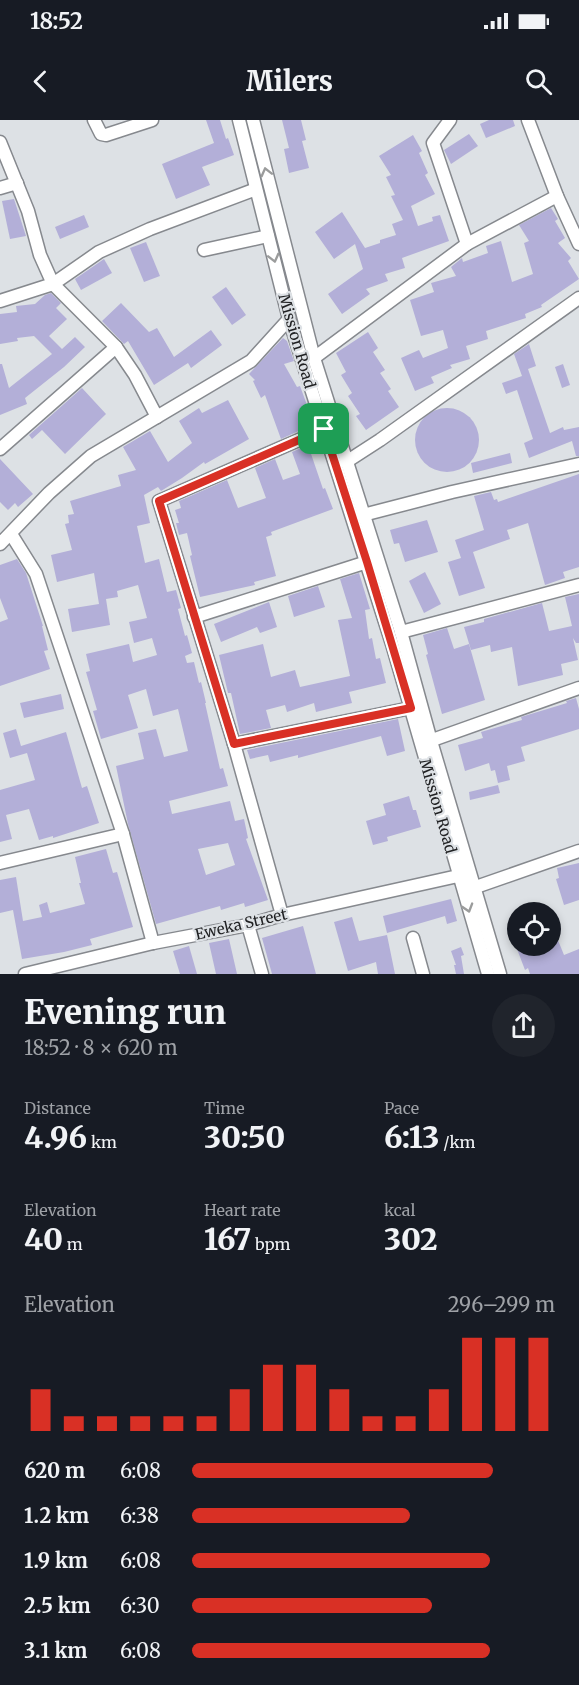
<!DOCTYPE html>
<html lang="en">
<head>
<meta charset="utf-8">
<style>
  :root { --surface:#171b24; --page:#20242c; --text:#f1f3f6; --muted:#9ea1a6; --accent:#d93025 }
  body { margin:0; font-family:Merriweather,serif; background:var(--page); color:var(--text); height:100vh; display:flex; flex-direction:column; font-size:22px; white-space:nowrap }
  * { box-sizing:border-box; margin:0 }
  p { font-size:20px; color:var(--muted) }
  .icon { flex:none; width:33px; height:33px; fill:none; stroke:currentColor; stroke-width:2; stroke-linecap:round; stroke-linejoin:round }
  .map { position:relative; height:854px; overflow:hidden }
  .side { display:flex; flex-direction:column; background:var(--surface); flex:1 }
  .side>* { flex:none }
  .buttons { position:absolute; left:507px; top:782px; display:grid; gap:12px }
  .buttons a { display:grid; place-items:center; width:54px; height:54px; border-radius:50%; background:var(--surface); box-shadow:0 3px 9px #0003; font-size:30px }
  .pin { position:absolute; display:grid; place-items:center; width:51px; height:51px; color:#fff; margin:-26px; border-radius:12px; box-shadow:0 3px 9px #0006 }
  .round { display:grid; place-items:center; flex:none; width:63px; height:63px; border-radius:32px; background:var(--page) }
  .overview { display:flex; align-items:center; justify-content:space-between; height:102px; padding:0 24px }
  h1 { font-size:33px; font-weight:800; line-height:45px }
  .stats { display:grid; grid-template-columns:repeat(3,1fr); gap:9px; height:102px; padding:6px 24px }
  .stats div { display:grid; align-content:center }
  .stats b { font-size:30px; font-weight:800 }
  .stats small { font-size:16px; font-weight:400 }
  .stats p { font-size:16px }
  .chart { height:168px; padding:12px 24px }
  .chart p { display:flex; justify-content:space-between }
  .chart svg { width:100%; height:108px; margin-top:6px; stroke:var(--accent); stroke-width:6 }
  ul { padding:0 24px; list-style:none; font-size:20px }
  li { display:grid; grid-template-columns:96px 72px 1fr; align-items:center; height:45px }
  li i { height:15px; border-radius:8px; background:var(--accent) }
  .status { display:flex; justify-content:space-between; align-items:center; height:42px; padding:0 30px; background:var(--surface); direction:ltr }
  .status svg { height:16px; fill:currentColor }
  header { display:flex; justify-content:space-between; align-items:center; height:78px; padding:0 24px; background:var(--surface); font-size:27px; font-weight:800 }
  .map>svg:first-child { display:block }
  .building { fill:#b3afd8; fill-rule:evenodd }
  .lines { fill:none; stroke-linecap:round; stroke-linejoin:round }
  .minor-casing { stroke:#86898e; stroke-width:15 }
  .minor { stroke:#fff; stroke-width:12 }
  .oneway { stroke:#9b9c9c }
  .route-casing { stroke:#fff; stroke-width:12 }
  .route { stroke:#d93025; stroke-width:8 }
  .labels { text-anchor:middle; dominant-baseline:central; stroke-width:4.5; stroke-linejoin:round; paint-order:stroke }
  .street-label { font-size:15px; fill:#212224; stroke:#dde1e5 }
</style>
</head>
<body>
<div class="status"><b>18:52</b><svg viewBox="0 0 49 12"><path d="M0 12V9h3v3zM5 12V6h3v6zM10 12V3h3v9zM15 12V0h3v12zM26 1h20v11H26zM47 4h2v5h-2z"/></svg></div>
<header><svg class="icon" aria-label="back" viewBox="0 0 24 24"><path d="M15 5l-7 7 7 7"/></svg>Milers<svg class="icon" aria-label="search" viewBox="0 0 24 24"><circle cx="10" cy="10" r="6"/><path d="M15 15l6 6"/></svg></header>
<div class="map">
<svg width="579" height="854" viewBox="0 0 579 854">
  <rect width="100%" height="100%" fill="#dde1e5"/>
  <g class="building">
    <polygon points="206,0 220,0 226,19 228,18 234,35 202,47 210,65 176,79 162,44 214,23"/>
    <polygon points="282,0 301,0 306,20 302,21 309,48 289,53 284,29 289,28"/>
    <polygon points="489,0 513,0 515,6 486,18 480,4"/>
    <polygon points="469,14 478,26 451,44 444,30"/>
    <polygon points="413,15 422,31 419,33 428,53 425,55 435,74 411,86 418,106 433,101 432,97 440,95 449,121 402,138 405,148 385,154 388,161 366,169 370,174 342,194 328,174 363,149 355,124 334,139 315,112 342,92 365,128 380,123 380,120 396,115 392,104 403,100 391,76 395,75 386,57 391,55 379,36"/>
    <polygon points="14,79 26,116 10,119 2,81"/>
    <polygon points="551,88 558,99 555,101 565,118 558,123 571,138 568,141 579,159 541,185 542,187 525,194 526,198 486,211 488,219 466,226 470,239 450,245 452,248 431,257 434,263 415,271 401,238 419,230 423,238 448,228 443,210 421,216 410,180 434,172 431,163 456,156 451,147 462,138 463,142 488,133 486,126 501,121 512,162 533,154 524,123 529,121 519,105"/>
    <polygon points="84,95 89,107 60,119 55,107"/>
    <polygon points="146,122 160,156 144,162 130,128"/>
    <polygon points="104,139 112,153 81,170 75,159"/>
    <polygon points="226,167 246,195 232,205 212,177"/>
    <polygon points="51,173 61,183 56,188 67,199 49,216 62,229 75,217 85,227 64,247 25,278 27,284 0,295 0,244 2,244 9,268 52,234 34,216 17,218 18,221 0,224 0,194 17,192 16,186 35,184 45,175"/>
    <polygon points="121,183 149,212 157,208 174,237 211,210 222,225 191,248 188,243 154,265 128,221 124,224 102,201"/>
    <polygon points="368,212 378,228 373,232 385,250 380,253 391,269 388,271 399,287 366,310 356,296 360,294 348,276 352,273 341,255 346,252 336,233"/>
    <polygon points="283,218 287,221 294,241 284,244 297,267 300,266 314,304 281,319 265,275 261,278 253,261 255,260 249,254"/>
    <polygon points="529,224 536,246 528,249 550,313 563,307 564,310 579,307 579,336 576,336 572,321 529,338 524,323 533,319 517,270 506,274 502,263 522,256 514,234"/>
    <polygon points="563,244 570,265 562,268 555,247"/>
    <polygon points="82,268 106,294 65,334 42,310 32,319 29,315"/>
    <path d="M228 280 249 319 205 344 204 342 182 358 161 371 158 367 144 375 150 403 137 406 145 443 159 439 167 472 176 470 181 488 178 489 185 516 187 515 192 533 185 536 187 543 194 542 199 563 201 562 206 583H205L220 649 223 648 228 666 169 681 172 694 230 681 235 701 244 699 248 718 246 719 268 780 245 787 244 783 221 790 220 786 156 804 128 704 116 646 144 639 138 613 156 609 164 637 188 631 178 589 153 596 146 569 128 575 138 608 101 619 93 591 97 590 86 552 90 551 86 534 129 524 133 542 157 535 152 518 134 523 129 502 147 498 138 465 117 471 118 477 106 479 110 505 72 512 68 489 99 484 94 453 57 462 51 435 72 430 65 404 69 403 68 395 74 394 70 381 121 366 118 355 136 350 123 327 150 311 168 342 192 323 179 301 199 288 202 293ZM228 723 235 745 206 755 198 729Z"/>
    <circle cx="447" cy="320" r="32"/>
    <polygon points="308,325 323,369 325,368 333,389 271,412 272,415 266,417 276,456 254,462 255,465 200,477 190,436 192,435 187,413 179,415 176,403 179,403 175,390 181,388 179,381 227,360 238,388 266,378 255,348 275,339 283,360 300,354 292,332"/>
    <polygon points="510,333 512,343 473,353 471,343"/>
    <polygon points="0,339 33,374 18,387 15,383 8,390 0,382"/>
    <polygon points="579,354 579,447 563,452 565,458 545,465 528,403 507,410 510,419 473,432 485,468 459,476 448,442 461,438 455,420 484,410 474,376 491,372 494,380 497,379 498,382"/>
    <polygon points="427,400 438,432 405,442 399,423 394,424 390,410"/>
    <polygon points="17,439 26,453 43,506 42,506 48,530 44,531 50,549 0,566 0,502 8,499 0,478 0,445"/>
    <polygon points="425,452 441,484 424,493 409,461"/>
    <polygon points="359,453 370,489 365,490 369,519 372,518 376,539 380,538 386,563 349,572 352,583 316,592 314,583 287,592 285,585 266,590 271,608 240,614 231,573 228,573 219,535 263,524 271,557 295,550 300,567 350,556 338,500 352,498 340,459"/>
    <polygon points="318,466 325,487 294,497 288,476"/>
    <polygon points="579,474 579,523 576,523 573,518 578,540 561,544 563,555 518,566 512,527 491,532 490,525 471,530 464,507 484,502 484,499 542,483 549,511 572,506 565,477"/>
    <polygon points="269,482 277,507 260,513 257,507 221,522 214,504"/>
    <polygon points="447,508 454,529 469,524 485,580 442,594 426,535 428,534 423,515"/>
    <polygon points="61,574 64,589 24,598 20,583"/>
    <polygon points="576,578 579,589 579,609 521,627 525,641 507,646 510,660 498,663 495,650 491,651 489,643 465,651 458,625 483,618 481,612 522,600 521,597 567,583 566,581"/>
    <polygon points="398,599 405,631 387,636 381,616 298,638 298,635 270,642 268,635 250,639 247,630"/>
    <polygon points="16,609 21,626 66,612 82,668 87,666 99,703 53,718 53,716 39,720 29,689 6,695 12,719 0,722 0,670 35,660 27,633 10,638 3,613"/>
    <polygon points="498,665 500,673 470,680 469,672"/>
    <polygon points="409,676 413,690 416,690 421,707 387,717 388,721 373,725 366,701 386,695 383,684"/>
    <polygon points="106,729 113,753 117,752 133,807 90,819 92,825 64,832 22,839 13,790 0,793 0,760 16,757 23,801 42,797 39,785 47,782 50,793 85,784 79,763 81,763 75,737"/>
    <polygon points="579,743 579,780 564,785 556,759 559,758 557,748"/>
    <polygon points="451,779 457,801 447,804 445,796 387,813 383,796"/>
    <polygon points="352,797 359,821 387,815 395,854 378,854 376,842 348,851 334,802"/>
    <polygon points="551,803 564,835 579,829 579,854 530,854 528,848 525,850 517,829 528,825 550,825"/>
    <polygon points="303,806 316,854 272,854 262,818"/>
    <polygon points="229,819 237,854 216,854 209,823"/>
    <polygon points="189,826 197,854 180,854 173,831"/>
    <polygon points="461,827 464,835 461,836 464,854 456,854 454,845 456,845 451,831"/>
  </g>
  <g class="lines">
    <defs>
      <g id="minor">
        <polyline points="94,0 101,14 106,15 152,0"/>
        <polyline points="239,0 289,199 392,524 488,854"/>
        <polyline points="253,0 314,238 401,512 431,621 500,854"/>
        <polyline points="450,0 433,23 467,124"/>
        <polyline points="528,0 557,76 579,124"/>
        <polyline points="0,22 28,91 40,135 53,164 116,227 135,255 157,297"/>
        <polyline points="0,68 17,63"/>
        <polyline points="204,130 268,116"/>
        <polyline points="0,181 53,164 99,132 150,109 256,69"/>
        <polyline points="314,238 467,124 557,76"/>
        <polyline points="0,329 116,227"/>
        <polyline points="346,342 380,320 579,178"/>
        <polyline points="363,395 452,372 579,344"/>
        <polyline points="11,414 36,454 123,714 153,823"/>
        <polyline points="0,424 49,373 91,336 251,241 289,199"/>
        <polyline points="194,497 367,442"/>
        <polyline points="401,512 579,465"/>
        <polyline points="424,623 579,568"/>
        <polyline points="234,624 411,588"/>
        <polyline points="0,743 123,714"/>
        <polyline points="473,768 579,731"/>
        <polyline points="282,795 234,624 159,381 324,309"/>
        <polyline points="248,805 262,854"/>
        <polyline points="413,818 423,854"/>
        <polyline points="25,854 153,823 248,805 282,795 458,756"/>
      </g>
    </defs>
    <use href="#minor" class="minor-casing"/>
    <use href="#minor" class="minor"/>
  </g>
  <defs><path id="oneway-chevron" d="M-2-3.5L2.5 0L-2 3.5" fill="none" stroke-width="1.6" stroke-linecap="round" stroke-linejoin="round" transform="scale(1.5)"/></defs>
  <g class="oneway">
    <use href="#oneway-chevron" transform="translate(266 52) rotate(-104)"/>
    <use href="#oneway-chevron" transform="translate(274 138) rotate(76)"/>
    <use href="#oneway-chevron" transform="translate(468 788) rotate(73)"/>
  </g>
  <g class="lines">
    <defs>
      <polygon id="route" points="324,309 367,442 411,588 234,624 159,381"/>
    </defs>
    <use href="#route" class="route-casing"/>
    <use href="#route" class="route"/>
  </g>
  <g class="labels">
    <g class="street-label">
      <text transform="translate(297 221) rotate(74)">Mission Road</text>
      <text transform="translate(438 686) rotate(74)">Mission Road</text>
      <text transform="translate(241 804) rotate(-13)">Eweka Street</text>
    </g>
  </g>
</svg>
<div class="buttons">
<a><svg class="icon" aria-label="locate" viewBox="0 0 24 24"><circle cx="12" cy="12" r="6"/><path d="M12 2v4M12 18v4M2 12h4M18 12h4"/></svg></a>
</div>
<div class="pin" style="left:324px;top:309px;background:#1e9e55"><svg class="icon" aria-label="arrive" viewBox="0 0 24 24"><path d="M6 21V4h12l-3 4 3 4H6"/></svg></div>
</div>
<section class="side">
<div class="overview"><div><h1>Evening run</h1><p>18:52 · 8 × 620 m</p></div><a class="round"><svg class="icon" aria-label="share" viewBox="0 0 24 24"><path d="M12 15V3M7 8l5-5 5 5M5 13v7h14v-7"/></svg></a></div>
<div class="stats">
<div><p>Distance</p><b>4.96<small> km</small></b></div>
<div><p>Time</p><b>30:50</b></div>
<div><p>Pace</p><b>6:13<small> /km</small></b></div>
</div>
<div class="stats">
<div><p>Elevation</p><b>40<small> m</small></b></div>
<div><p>Heart rate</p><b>167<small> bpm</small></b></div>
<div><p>kcal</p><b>302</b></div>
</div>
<div class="chart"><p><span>Elevation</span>296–299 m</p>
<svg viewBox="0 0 160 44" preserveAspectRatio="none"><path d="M5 44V27M15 44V38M25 44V38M35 44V38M45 44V38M55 44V38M65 44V27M75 44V17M85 44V17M95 44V27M105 44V38M115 44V38M125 44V27M135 44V6M145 44V6M155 44V6"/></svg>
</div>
<ul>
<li><b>620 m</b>6:08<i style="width:83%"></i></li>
<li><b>1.2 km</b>6:38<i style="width:60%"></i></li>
<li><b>1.9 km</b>6:08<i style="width:82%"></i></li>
<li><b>2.5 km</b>6:30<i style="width:66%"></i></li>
<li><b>3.1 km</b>6:08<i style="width:82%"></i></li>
</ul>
</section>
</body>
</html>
